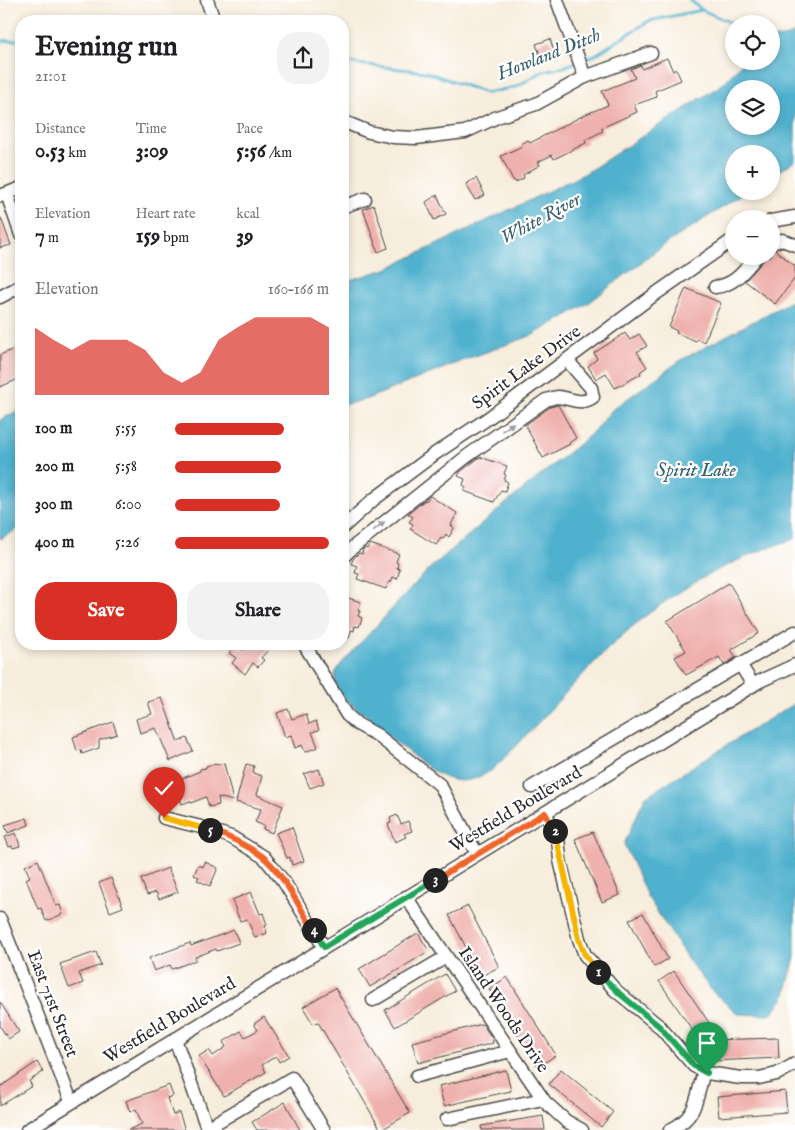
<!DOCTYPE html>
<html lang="en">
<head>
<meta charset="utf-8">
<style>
  :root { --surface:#fff; --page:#f2f2f2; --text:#202124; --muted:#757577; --accent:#d93025 }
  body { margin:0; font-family:"IM FELL English",serif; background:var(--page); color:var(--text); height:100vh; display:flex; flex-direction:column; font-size:19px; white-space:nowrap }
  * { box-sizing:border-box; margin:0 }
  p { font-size:16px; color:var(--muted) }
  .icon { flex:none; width:28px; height:28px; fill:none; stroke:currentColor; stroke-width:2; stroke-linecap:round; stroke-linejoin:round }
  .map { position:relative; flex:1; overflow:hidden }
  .sheet { position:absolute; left:15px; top:15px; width:334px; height:635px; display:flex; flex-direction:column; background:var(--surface); border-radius:20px; box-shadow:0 2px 8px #0003 }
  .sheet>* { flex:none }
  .tools { position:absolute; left:725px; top:15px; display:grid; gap:10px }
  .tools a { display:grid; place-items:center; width:55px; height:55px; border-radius:50%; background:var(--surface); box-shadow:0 2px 8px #0003; font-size:25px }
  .pin { position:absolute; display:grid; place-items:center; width:42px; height:42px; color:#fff; margin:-51px -21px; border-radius:50% 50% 50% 0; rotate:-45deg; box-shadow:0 0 5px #0007 }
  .pin .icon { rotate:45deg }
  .km { position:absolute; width:25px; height:25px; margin:-12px; border-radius:50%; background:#222; color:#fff; font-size:14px; line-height:25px; text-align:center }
  .round { display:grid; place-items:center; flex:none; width:52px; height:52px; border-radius:20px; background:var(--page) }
  .overview { display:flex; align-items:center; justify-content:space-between; height:85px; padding:0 20px }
  h1 { font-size:28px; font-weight:700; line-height:38px }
  .metrics { display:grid; grid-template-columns:repeat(3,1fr); gap:8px; height:85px; padding:5px 20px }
  .metrics div { display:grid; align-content:center }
  .metrics b { font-size:21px; font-weight:700 }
  .metrics small { font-size:14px; font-weight:400 }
  .metrics p { font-size:14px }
  .chart { height:140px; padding:10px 20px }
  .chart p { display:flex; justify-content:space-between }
  .chart svg { width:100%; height:90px; margin-top:5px; fill:var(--accent); opacity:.7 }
  .button { display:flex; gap:10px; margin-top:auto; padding:10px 20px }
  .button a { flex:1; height:58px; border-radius:20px; background:var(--accent); color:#fff; font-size:20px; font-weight:700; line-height:58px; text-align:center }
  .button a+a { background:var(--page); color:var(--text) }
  ul { padding:0 20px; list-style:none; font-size:16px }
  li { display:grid; grid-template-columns:80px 60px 1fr; align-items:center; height:38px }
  li i { height:12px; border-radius:6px; background:var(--accent) }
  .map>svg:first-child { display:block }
  .water { fill:#4fb1ce; stroke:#3d6e7c; fill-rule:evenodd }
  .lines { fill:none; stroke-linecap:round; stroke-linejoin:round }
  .stream { stroke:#4fb1ce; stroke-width:3 }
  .building { fill:#efb1ad }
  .minor-casing { stroke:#4a4846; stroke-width:15 }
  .minor { stroke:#fff; stroke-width:12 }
  .oneway { fill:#a0a0a0 }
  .split-1-casing { stroke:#fff; stroke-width:10 }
  .split-2-casing { stroke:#fff; stroke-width:10 }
  .split-3-casing { stroke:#fff; stroke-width:10 }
  .split-4-casing { stroke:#fff; stroke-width:10 }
  .split-5-casing { stroke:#fff; stroke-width:10 }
  .split-6-casing { stroke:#fff; stroke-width:10 }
  .split-1 { stroke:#22a559; stroke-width:6 }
  .split-2 { stroke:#f5b400; stroke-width:6 }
  .split-3 { stroke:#f0652b; stroke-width:6 }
  .split-4 { stroke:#22a559; stroke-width:6 }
  .split-5 { stroke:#f0652b; stroke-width:6 }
  .split-6 { stroke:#f5b400; stroke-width:6 }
  .labels { text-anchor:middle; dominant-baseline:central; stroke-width:4.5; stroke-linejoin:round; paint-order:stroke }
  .street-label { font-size:18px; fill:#2b2b2b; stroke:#fff }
  .water-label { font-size:19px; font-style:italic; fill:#39616c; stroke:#fff }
</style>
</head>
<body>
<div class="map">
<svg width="795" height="1130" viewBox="0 0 795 1130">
  <rect width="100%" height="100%" fill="#fff"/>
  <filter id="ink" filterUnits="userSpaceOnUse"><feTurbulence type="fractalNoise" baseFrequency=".02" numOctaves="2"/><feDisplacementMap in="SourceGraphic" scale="10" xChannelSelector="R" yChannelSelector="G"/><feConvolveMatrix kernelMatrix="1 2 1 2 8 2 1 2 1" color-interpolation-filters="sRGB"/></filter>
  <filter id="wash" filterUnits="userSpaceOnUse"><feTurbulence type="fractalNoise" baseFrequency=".0096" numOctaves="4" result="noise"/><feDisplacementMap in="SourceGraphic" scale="20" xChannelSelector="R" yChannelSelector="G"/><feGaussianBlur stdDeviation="1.12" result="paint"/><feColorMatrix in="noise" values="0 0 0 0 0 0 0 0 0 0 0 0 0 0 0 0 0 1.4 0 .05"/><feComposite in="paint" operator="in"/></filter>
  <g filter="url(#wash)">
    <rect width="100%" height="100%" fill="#f7eddc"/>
    <g class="water">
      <path d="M795 33V161L771 176V154H734V191H748L661 247 590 302 533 335 467 359 367 399 343 405V282L386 269 586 173 724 83 744 61H771V39L788 36ZM734 89H771V126H734Z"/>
      <path d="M795 299V539C734 557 672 591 624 634 577 676 538 727 492 770 458 792 439 777 412 755 397 743 383 732 369 720L370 718 364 713 363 714C352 705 330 690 336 672 337 669 339 668 340 665L429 569 504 505 590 435 613 409 681 360Z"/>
      <polygon points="21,409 21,527 0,539 0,420"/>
      <polygon points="795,703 795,958 784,998 770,1015 738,1014 712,991 689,961 647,896 624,844 645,797 706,758"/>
    </g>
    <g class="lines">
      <g class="stream">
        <polyline points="690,0 702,10 734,24"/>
        <polyline points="0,41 21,40"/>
        <polyline points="582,60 595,55 649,21 702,10"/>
        <polyline points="342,62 426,72 486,93 516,87 543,71 564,67 576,62"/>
      </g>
    </g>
    <g id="blocks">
      <g class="building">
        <polygon points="550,39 554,51 540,55 536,44"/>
        <polygon points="667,58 673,71 676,69 681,80 655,91 657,97 634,105 637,112 601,128 603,131 585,140 586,143 554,159 552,155 538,162 540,165 523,175 524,178 516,182 513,180 501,156 522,146 521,144 528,140 530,143 584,115 608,105 602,91 635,78 631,69 641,65 642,69"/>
        <polygon points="476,178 485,195 475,200 466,184"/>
        <polygon points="437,195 446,214 434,220 426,202"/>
        <polygon points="374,205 388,248 378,252 363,209"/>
        <polygon points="0,218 1,218 11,245 0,248"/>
        <polygon points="775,250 795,266 795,278 775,304 745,281 763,261 765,256 771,256 771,251"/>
        <polygon points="686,288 721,303 704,342 697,339 696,341 676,333 677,331 669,327"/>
        <polygon points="625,333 630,340 639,334 647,346 637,352 647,367 640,372 641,374 615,388 606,373 596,379 588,366 597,359 594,353"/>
        <polygon points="19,347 21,353 21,378 0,387 0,355"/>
        <polygon points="558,405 576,438 569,443 570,444 543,458 525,425 550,407"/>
        <polygon points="480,457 507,466 504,474 506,475 504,480 508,482 505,491 501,490 494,502 464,491 466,487 463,485 465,479 458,476 460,472"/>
        <polygon points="430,496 457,513 451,525 454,528 449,537 446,534 443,539 441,538 436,545 410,529 413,524 409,522 413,517 408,514 425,500 426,501"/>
        <polygon points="370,544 399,554 396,562 398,563 397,568 400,569 397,579 393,577 391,582 389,582 386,589 357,579 359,574 355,573 357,566 351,564 353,559 359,553 362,554 363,549 368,548"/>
        <polygon points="729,583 759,633 731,650 736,657 724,665 719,657 686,675 675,657 686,651 667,621"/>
        <polygon points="342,596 361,602 358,611 360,611 358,616 362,618 359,627 355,626 354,631 351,630 349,638 342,636"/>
        <polygon points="236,644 242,650 247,644 273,644 261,658 264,660 258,667 253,663 245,674 232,663 236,658 229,653"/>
        <polygon points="162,698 178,742 187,738 193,751 170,761 156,728 140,733 136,719 152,714 148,702"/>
        <polygon points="288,709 292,719 306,714 309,724 316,721 319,730 312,732 318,747 305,752 302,745 295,748 291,735 285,737 277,713"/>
        <polygon points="113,722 117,734 99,740 99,748 82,754 81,750 77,751 73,737"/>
        <polygon points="216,763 216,765 224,763 233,801 218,797 219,805 209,807 206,797 191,803 190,801 182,804 174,782 200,771 200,769 206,768 206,766"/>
        <polygon points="246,764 254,766 253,773 262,776 257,795 283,806 272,833 263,829 264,826 255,822 261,809 236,802"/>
        <polygon points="319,769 324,783 310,788 304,774"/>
        <polygon points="397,815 401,824 408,821 412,831 404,834 406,837 395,842 388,824 391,823 390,818"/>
        <polygon points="27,818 29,825 8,833 5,825"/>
        <polygon points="292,827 304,861 292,865 290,857 287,858 276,833"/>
        <polygon points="593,832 620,895 602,902 575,839"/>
        <polygon points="16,833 20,846 13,848 12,846 9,847 5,837"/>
        <polygon points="38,860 56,906 60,905 63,914 46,921 41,908 38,909 26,879 30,877 25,866"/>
        <polygon points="205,862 218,868 210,886 197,880 199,877 194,875 198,865 203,867"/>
        <polygon points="168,868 178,892 159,899 156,892 147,895 141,879"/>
        <polygon points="111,878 123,907 110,912 99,883"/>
        <polygon points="251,892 260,914 263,913 267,925 265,926 267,933 255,938 247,919 240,921 232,900"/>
        <polygon points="468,906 499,967 481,976 449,915"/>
        <polygon points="643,913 668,959 654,967 629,920"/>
        <polygon points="234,930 239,943 217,951 216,949 195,957 196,960 172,969 170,965 154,971 149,958 190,943 191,946"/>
        <polygon points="418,933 429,951 370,987 359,969"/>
        <polygon points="96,952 101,965 79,973 83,983 69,988 60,964"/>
        <polygon points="674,971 712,1027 697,1037 659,981"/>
        <polygon points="445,974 455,991 395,1027 385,1010"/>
        <polygon points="507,977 556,1055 538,1067 489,989"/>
        <polygon points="335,988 410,1113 381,1130 318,1022 313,1024 303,1007"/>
        <polygon points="0,1002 19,1032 8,1039 0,1026"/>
        <polygon points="264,1017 289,1056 279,1062 276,1056 262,1065 266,1072 224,1096 199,1056 209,1050 213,1056 226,1047 223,1042 241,1031 245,1037 258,1030 254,1024"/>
        <polygon points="482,1024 492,1038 493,1043 418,1063 412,1042"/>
        <polygon points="778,1038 779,1058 711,1061 710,1040"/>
        <polygon points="37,1062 43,1072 29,1081 32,1086 0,1106 0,1087"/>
        <polygon points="561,1069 613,1112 601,1127 549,1084"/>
        <polygon points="506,1070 511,1091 444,1106 439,1086"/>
        <polygon points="169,1085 173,1096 167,1098 173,1115 179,1112 185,1130 128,1130 142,1124 136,1109 130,1112 126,1101"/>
        <polygon points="785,1091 787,1112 719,1117 717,1097"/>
        <polygon points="285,1102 300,1130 257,1130 252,1122"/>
        <polygon points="543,1116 545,1130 482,1130 481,1126"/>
      </g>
    </g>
  </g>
  <g filter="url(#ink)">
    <use href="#blocks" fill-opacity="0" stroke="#4a4846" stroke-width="1"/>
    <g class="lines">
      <defs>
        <g id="minor">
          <polyline points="207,0 214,21"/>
          <polyline points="557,0 585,77"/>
          <polyline points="342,121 369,132 393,137 416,138 465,132 497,117 536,104 585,77 651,53"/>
          <polyline points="7,194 21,235"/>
          <polyline points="0,196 21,188"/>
          <polyline points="342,207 365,199"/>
          <polyline points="771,221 795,217"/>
          <polyline points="771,243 782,240 795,245"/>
          <path d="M715 287C735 285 744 271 757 256"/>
          <polyline points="0,297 21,286"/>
          <polyline points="342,528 373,500 436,453 487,419 654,295 734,239"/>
          <path d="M342 558 352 548 466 457 546 400C550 399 554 397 558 397 571 398 581 406 593 397L591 388 567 360"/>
          <polyline points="304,644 347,715 357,724 377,735 440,785 477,854"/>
          <polyline points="740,664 753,685"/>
          <polyline points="532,787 795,632"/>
          <polyline points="545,813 558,837 560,860 579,939 585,955 615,990 659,1026 694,1066 707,1073 741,1078 759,1078 777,1074 795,1064"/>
          <polyline points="164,818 201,827 231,837 264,857 284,882 324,947"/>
          <polyline points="406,897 545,1102 566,1121 582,1130"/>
          <polyline points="0,919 71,1101"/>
          <polyline points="373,1000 446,957"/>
          <polyline points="175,1039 207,1128"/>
          <polyline points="417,1076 510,1051"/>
          <polyline points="447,1119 543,1099"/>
          <polyline points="27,1130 760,681 795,665"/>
          <polyline points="207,1130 207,1128 292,1078 324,1130"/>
          <path d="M670 1130C698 1117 696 1098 704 1071"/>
        </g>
      </defs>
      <use href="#minor" class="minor-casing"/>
      <use href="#minor" class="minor"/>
    </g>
    <defs><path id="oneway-solid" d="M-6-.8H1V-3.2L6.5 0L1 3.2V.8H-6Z" transform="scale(1.25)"/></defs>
    <g class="oneway">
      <use href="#oneway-solid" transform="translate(508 427) rotate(-35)"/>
      <use href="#oneway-solid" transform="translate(379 526) rotate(-39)"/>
    </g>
  </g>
  <g class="lines" filter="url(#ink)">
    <defs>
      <polyline id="split-1" points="598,972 620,994 659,1026 694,1066 707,1073"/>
      <polyline id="split-2" points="555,831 579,939 585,955 598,972"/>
      <polyline id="split-3" points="435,880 545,813 555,831"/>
      <polyline id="split-4" points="314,930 324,947 435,880"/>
      <path id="split-5" d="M210 830C228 836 246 845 262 856 281 870 301 910 314 930"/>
      <polyline id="split-6" points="164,818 210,830"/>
    </defs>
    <use href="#split-1" class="split-1-casing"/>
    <use href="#split-2" class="split-2-casing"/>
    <use href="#split-3" class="split-3-casing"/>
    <use href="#split-4" class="split-4-casing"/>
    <use href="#split-5" class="split-5-casing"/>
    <use href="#split-6" class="split-6-casing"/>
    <use href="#split-1" class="split-1"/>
    <use href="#split-2" class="split-2"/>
    <use href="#split-3" class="split-3"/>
    <use href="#split-4" class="split-4"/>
    <use href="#split-5" class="split-5"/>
    <use href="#split-6" class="split-6"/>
  </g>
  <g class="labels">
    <g class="street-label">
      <text transform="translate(527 368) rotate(-36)">Spirit Lake Drive</text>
      <text transform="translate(516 810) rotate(-31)">Westfield Boulevard</text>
      <text transform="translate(52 1004) rotate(69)">East 71st Street</text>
      <text transform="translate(503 1010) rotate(56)">Island Woods Drive</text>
      <text transform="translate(170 1021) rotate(-31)">Westfield Boulevard</text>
    </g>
    <g class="water-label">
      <text transform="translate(549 55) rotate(-22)">Howland Ditch</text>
      <text transform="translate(541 219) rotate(-28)">White River</text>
      <text x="696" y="471">Spirit Lake</text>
    </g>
  </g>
</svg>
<div class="tools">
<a><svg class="icon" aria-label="locate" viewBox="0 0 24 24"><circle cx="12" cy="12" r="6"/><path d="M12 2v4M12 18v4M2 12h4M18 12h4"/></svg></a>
<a><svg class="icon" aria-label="layers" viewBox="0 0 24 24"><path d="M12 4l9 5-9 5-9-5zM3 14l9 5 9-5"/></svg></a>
<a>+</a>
<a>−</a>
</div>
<div class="pin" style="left:707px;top:1073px;background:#1e9e55"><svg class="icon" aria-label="arrive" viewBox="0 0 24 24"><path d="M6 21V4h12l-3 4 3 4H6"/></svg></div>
<div class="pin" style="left:164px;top:818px;background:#d93025"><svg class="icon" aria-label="check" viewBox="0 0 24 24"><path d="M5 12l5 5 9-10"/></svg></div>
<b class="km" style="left:598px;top:972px">1</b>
<b class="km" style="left:555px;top:831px">2</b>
<b class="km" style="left:435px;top:880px">3</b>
<b class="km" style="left:314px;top:930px">4</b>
<b class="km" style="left:210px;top:830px">5</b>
<section class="sheet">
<div class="overview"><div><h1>Evening run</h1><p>21:01</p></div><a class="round"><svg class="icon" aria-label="share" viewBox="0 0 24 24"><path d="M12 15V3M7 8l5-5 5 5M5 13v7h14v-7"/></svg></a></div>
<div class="metrics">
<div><p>Distance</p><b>0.53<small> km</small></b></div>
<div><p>Time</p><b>3:09</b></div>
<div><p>Pace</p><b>5:56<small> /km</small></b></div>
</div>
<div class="metrics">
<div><p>Elevation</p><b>7<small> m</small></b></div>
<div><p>Heart rate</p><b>159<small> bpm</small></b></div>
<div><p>kcal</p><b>39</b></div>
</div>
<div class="chart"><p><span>Elevation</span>160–166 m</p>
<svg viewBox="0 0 160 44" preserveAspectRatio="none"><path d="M0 44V11L10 17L20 22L30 17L40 17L50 17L60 22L70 33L80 38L90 33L100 17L110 11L120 6L130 6L140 6L150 6L160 11V44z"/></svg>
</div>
<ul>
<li><b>100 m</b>5:55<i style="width:71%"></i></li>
<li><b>200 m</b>5:58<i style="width:69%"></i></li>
<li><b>300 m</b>6:00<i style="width:68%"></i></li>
<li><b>400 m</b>5:26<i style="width:100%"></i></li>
</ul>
<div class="button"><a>Save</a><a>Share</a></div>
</section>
</div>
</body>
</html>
